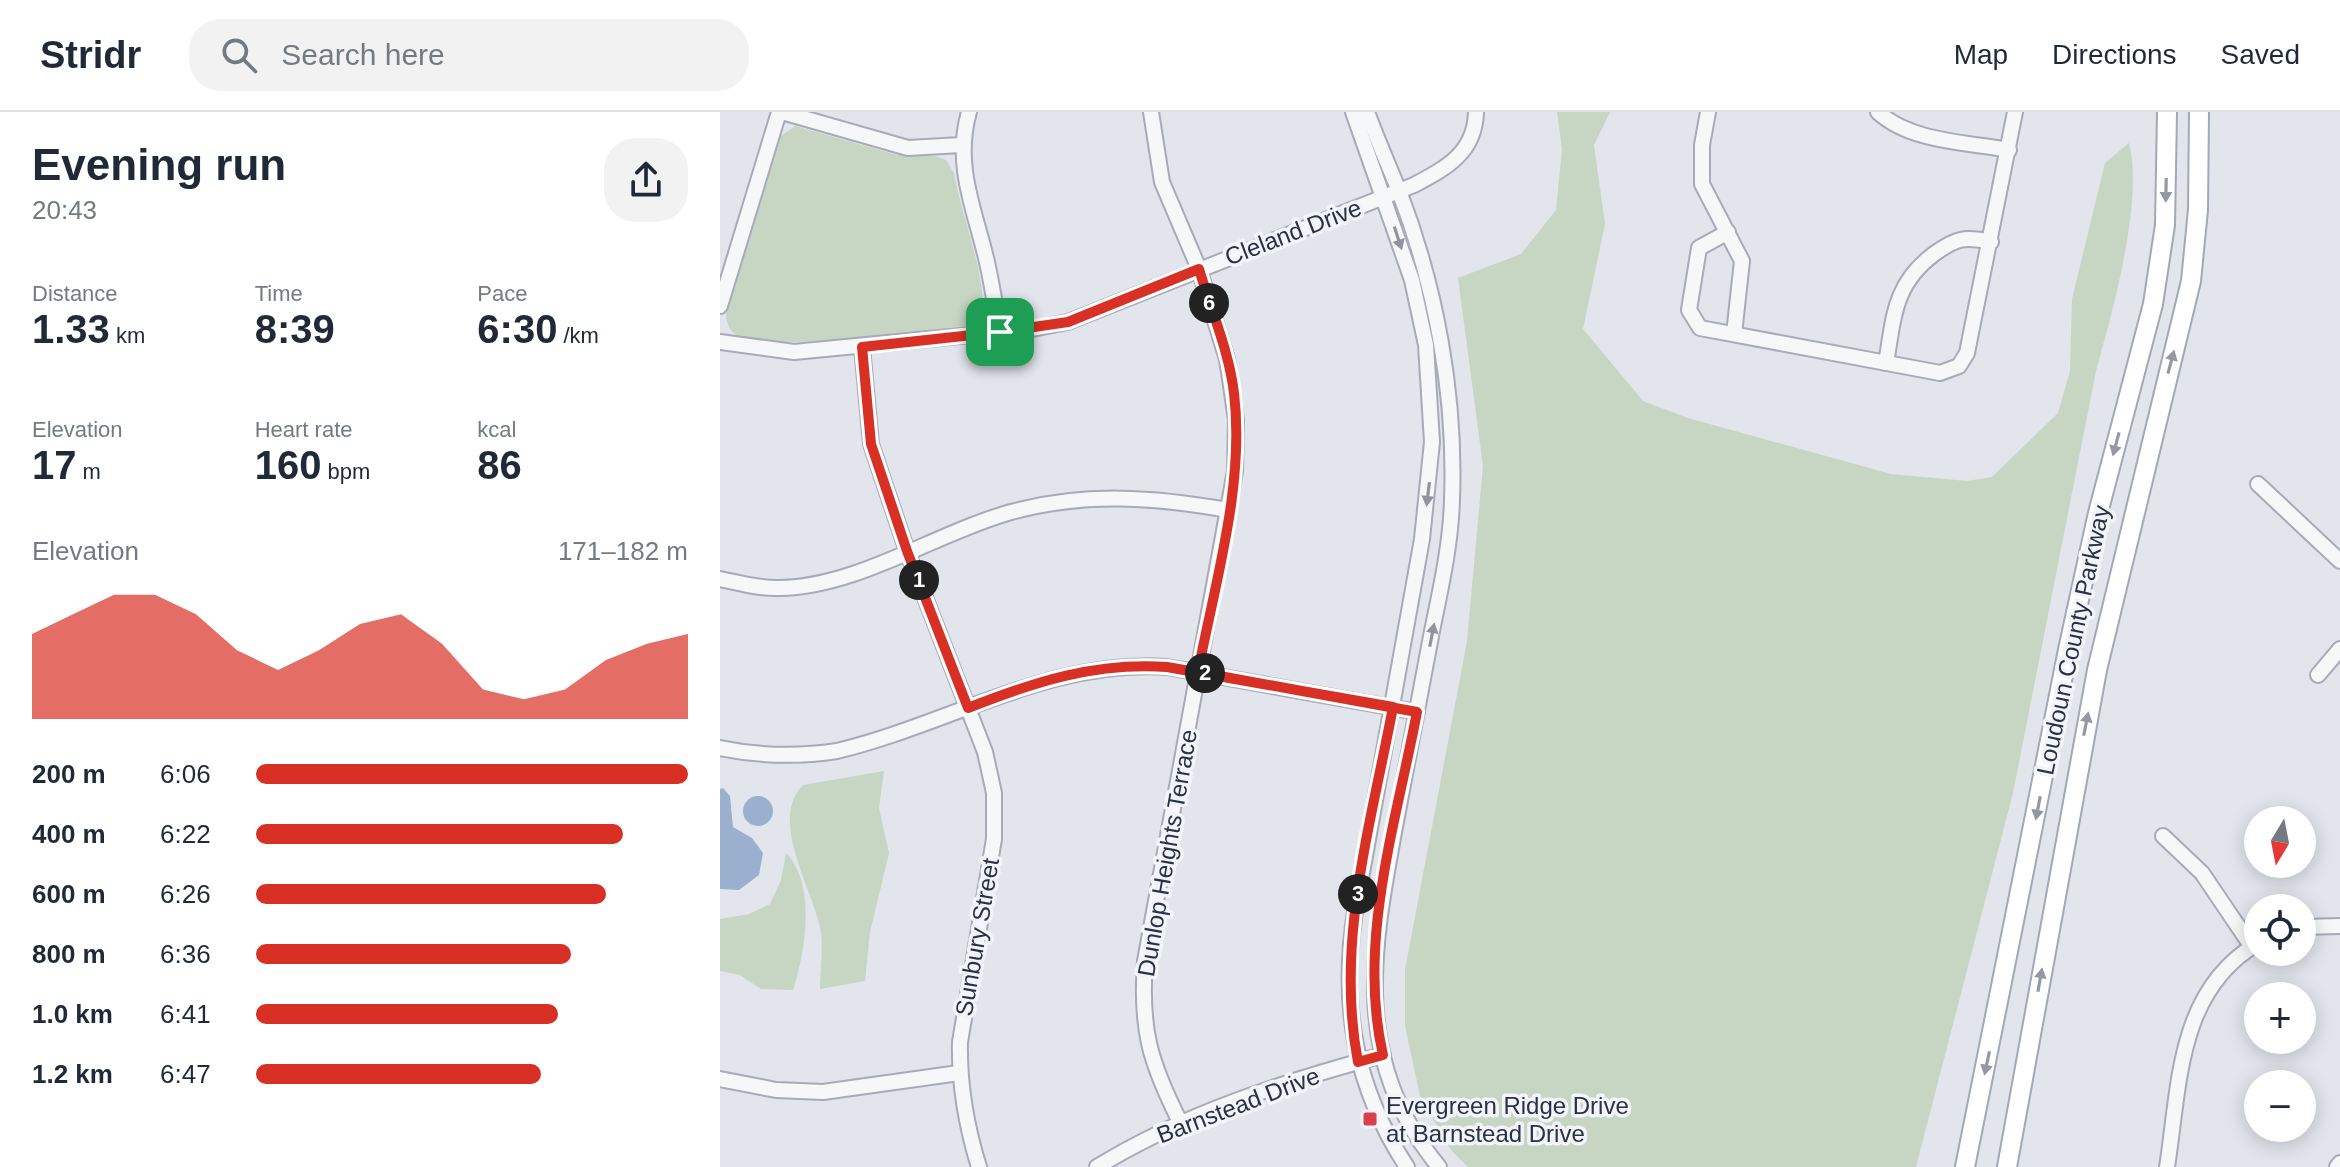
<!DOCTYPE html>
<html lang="en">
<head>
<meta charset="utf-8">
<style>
  :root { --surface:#fff; --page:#f2f2f3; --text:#1f2937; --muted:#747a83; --line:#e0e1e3; --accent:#d93025 }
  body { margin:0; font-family:Helvetica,sans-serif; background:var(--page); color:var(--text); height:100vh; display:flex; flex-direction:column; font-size:30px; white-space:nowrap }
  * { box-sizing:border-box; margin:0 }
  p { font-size:26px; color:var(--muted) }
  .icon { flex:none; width:44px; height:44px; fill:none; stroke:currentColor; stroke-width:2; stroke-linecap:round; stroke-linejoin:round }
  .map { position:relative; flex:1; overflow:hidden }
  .panel { display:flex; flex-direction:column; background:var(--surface); width:720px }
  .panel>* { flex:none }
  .needle { width:52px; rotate:190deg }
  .tools { position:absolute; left:1524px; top:694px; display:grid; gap:16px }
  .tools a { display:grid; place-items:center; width:72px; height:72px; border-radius:50%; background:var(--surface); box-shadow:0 4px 20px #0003; font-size:40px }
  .pin { position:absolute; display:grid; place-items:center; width:68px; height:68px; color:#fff; margin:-34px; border-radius:16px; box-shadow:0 4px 12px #0006 }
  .km { position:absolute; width:40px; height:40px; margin:-20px; border-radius:50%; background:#222; color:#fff; font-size:22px; line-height:40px; text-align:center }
  .round { display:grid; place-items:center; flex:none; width:84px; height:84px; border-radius:32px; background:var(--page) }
  .overview { display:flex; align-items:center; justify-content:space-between; height:136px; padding:0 32px }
  h1 { font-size:44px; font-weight:700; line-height:60px }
  .stats { display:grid; grid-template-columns:repeat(3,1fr); gap:12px; height:136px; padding:8px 32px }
  .stats div { display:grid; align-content:center }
  .stats b { font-size:40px; font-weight:700 }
  .stats small { font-size:22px; font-weight:400 }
  .stats p { font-size:22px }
  .chart { height:224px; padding:16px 32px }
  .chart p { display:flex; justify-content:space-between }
  .chart svg { width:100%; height:144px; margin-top:8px; fill:var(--accent); opacity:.7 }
  ul { padding:0 32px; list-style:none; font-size:26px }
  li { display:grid; grid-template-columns:128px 96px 1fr; align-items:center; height:60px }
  li i { height:20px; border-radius:10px; background:var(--accent) }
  header { display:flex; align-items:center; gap:48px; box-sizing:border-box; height:112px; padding:0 40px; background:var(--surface); border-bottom:2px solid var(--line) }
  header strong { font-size:38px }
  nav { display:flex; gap:44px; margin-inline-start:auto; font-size:28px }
  .search { width:560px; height:72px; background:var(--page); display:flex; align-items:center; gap:20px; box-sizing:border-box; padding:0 28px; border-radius:32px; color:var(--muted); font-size:30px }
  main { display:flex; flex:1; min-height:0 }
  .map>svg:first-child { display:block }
  .green { fill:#c6d6c3 }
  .water { fill:#9bb0ce }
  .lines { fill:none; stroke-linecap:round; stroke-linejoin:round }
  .minor-casing { stroke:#a7abb7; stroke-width:18 }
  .major-casing { stroke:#a1a8b8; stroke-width:22 }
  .minor { stroke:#f5f7f9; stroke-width:14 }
  .major { stroke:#fff; stroke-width:18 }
  .oneway { fill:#9498a2 }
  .oneway2 { fill:#8f949f }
  .route-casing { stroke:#fff; stroke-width:16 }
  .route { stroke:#d93025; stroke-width:10 }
  .poi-dot { fill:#d8404b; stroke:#f2f4f9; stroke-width:3 }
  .labels { text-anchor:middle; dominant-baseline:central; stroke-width:7; stroke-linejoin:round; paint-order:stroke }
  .street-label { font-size:24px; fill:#293145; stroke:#f2f4f9 }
  .poi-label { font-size:24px; fill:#293145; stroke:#f2f4f9; text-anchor:start }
</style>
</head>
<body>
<header>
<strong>Stridr</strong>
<div class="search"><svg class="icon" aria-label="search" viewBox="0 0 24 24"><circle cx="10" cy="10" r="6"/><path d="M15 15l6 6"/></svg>Search here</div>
<nav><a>Map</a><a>Directions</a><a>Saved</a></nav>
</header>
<main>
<section class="panel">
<div class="overview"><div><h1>Evening run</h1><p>20:43</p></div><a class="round"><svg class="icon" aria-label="share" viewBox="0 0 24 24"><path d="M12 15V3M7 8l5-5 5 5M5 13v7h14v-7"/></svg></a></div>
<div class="stats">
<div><p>Distance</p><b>1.33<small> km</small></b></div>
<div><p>Time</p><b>8:39</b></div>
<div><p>Pace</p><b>6:30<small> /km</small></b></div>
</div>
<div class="stats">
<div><p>Elevation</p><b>17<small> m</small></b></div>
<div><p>Heart rate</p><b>160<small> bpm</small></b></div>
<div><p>kcal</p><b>86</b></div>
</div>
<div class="chart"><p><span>Elevation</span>171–182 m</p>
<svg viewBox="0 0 160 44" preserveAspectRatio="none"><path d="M0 44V18L10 12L20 6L30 6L40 12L50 23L60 29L70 23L80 15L90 12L100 21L110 35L120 38L130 35L140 26L150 21L160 18V44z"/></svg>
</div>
<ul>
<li><b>200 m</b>6:06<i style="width:100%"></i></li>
<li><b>400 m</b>6:22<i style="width:85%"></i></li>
<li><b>600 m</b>6:26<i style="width:81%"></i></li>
<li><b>800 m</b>6:36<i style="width:73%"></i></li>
<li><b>1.0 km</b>6:41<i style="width:70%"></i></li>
<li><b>1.2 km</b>6:47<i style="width:66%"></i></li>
</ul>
</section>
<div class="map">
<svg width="1620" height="1055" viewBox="0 0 1620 1055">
  <rect width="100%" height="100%" fill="#e2e5ec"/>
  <g class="green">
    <path d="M837 0H890L874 33 885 112 863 217 923 289 968 306 1171 362 1247 369 1272 365 1338 301 1350 259 1352 187 1385 51 1409 31C1424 88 1392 202 1376 259L1293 681 1196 1055H748L731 1038 700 984 685 914V858L747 529 763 354 738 166 801 142 836 98 842 37Z"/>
    <path d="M75 14 177 43 215 44 226 48 234 61C240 100 270 172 261 206L244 214C200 219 51 241 17 223 9 219 7 211 6 203L61 24Z"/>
    <path d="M164 659 159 696 169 741 150 820 145 869 100 877C100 858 104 834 100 815 91 774 49 707 83 673Z"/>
    <path d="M66 741C97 772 85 841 73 878L41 877 20 863 0 859V807L29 802 50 792 61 768Z"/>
  </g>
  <g class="water">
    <polygon points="3,676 10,684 13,715 32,726 43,741 39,763 19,778 0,777 0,677"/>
    <circle cx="38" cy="699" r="15"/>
  </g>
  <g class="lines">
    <defs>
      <g id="minor">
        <polyline points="62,0 188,36 241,33"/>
        <path d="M249 0C234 52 254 96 266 146 272 170 275 196 280 220"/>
        <path d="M431 0 442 70 479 157 507 247 516 308 515 359 425 849C420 918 430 950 460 1010"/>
        <path d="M633 0 692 168 706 233 712 330 702 427 635 800C620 893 635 976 687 1055"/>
        <path d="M647 0C657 27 668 52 679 79 716 175 736 284 732 387 731 431 721 475 712 519 700 584 688 649 675 715 652 840 631 947 719 1055"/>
        <polyline points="988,0 982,33 982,72 1022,149 1014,222"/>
        <path d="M1158 0C1191 30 1246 30 1289 38"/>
        <polyline points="1008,120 979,136 969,198 980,216 1220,261 1239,254 1247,241 1295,0"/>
        <polyline points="0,194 59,0"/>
        <path d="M0 230 74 240 312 217 348 210 694 73C726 56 755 41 756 0"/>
        <path d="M142 235 151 332 187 439 265 640 274 681V727L240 930C239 974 246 1013 259 1055"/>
        <path d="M1166 251C1174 204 1174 172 1214 142 1236 126 1245 124 1271 130"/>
        <polyline points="1538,372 1620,449"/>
        <path d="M0 467C20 471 40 477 60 476 137 475 216 421 291 400 364 380 435 385 508 398"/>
        <polyline points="1598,563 1620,537"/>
        <path d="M0 636C39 644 78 645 117 639 229 612 329 547 447 555L697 600"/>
        <polyline points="1443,724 1482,761 1532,835"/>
        <polyline points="1582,815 1620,814"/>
        <polyline points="0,967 56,978 103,980 239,961"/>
        <path d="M377 1055C465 1001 564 970 663 943"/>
        <path d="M1447 1055C1460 972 1457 879 1538 831"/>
        <polyline points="1617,1055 1620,1051"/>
      </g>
      <g id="major">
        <polyline points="1245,1055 1349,533 1378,401 1433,192 1445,113 1447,0"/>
        <polyline points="1287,1055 1377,558 1471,169 1478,98 1479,0"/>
      </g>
    </defs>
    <use href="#minor" class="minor-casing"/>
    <use href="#major" class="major-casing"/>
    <use href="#minor" class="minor"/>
    <use href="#major" class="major"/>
  </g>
  <defs><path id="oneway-solid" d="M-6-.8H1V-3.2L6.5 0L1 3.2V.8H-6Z" transform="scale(2)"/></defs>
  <g class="oneway">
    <use href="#oneway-solid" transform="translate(1446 78) rotate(91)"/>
    <use href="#oneway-solid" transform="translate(1451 250) rotate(-75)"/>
    <use href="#oneway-solid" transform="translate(1396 332) rotate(105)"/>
    <use href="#oneway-solid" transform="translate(1366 612) rotate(-79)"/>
    <use href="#oneway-solid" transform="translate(1318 696) rotate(101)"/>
    <use href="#oneway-solid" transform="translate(1320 868) rotate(-80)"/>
    <use href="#oneway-solid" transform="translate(1267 951) rotate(102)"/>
  </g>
  <g class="oneway2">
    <use href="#oneway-solid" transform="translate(678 126) rotate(72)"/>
    <use href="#oneway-solid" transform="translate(708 382) rotate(97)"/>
    <use href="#oneway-solid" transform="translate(712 523) rotate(-79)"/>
  </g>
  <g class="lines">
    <defs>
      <path id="route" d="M280 220 142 235 151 332 187 439 248 596C314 570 375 550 447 555L673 595C651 712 615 831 638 950L663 943C637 830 676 711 697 600L478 560C495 470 525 373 514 281 509 239 491 198 479 157L348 210 280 220"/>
    </defs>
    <use href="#route" class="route-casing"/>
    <use href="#route" class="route"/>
  </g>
  <rect class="poi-dot" x="642" y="999" width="16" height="16" rx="4"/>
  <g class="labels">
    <g class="street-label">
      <text transform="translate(573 120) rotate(-21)">Cleland Drive</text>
      <text transform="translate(1353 528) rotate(-78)">Loudoun County Parkway</text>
      <text transform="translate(447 741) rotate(-80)">Dunlop Heights Terrace</text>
      <text transform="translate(257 825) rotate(-80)">Sunbury Street</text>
      <text transform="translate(518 993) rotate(-21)">Barnstead Drive</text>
    </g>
    <g class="poi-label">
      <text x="666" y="993">Evergreen Ridge Drive<tspan x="666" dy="28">at Barnstead Drive</tspan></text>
    </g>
  </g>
</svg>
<div class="tools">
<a><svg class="needle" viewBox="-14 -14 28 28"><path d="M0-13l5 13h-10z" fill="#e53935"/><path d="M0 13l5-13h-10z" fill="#747a83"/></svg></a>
<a><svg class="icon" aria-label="locate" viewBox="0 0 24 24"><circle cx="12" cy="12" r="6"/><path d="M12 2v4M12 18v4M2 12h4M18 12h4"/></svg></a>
<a>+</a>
<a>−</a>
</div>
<div class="pin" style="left:280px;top:220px;background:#1e9e55"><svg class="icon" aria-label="arrive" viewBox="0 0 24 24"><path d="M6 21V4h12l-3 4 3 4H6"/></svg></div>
<b class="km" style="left:199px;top:468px">1</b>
<b class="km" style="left:485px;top:561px">2</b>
<b class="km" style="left:638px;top:782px">3</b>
<b class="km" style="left:489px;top:191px">6</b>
</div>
</main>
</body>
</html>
